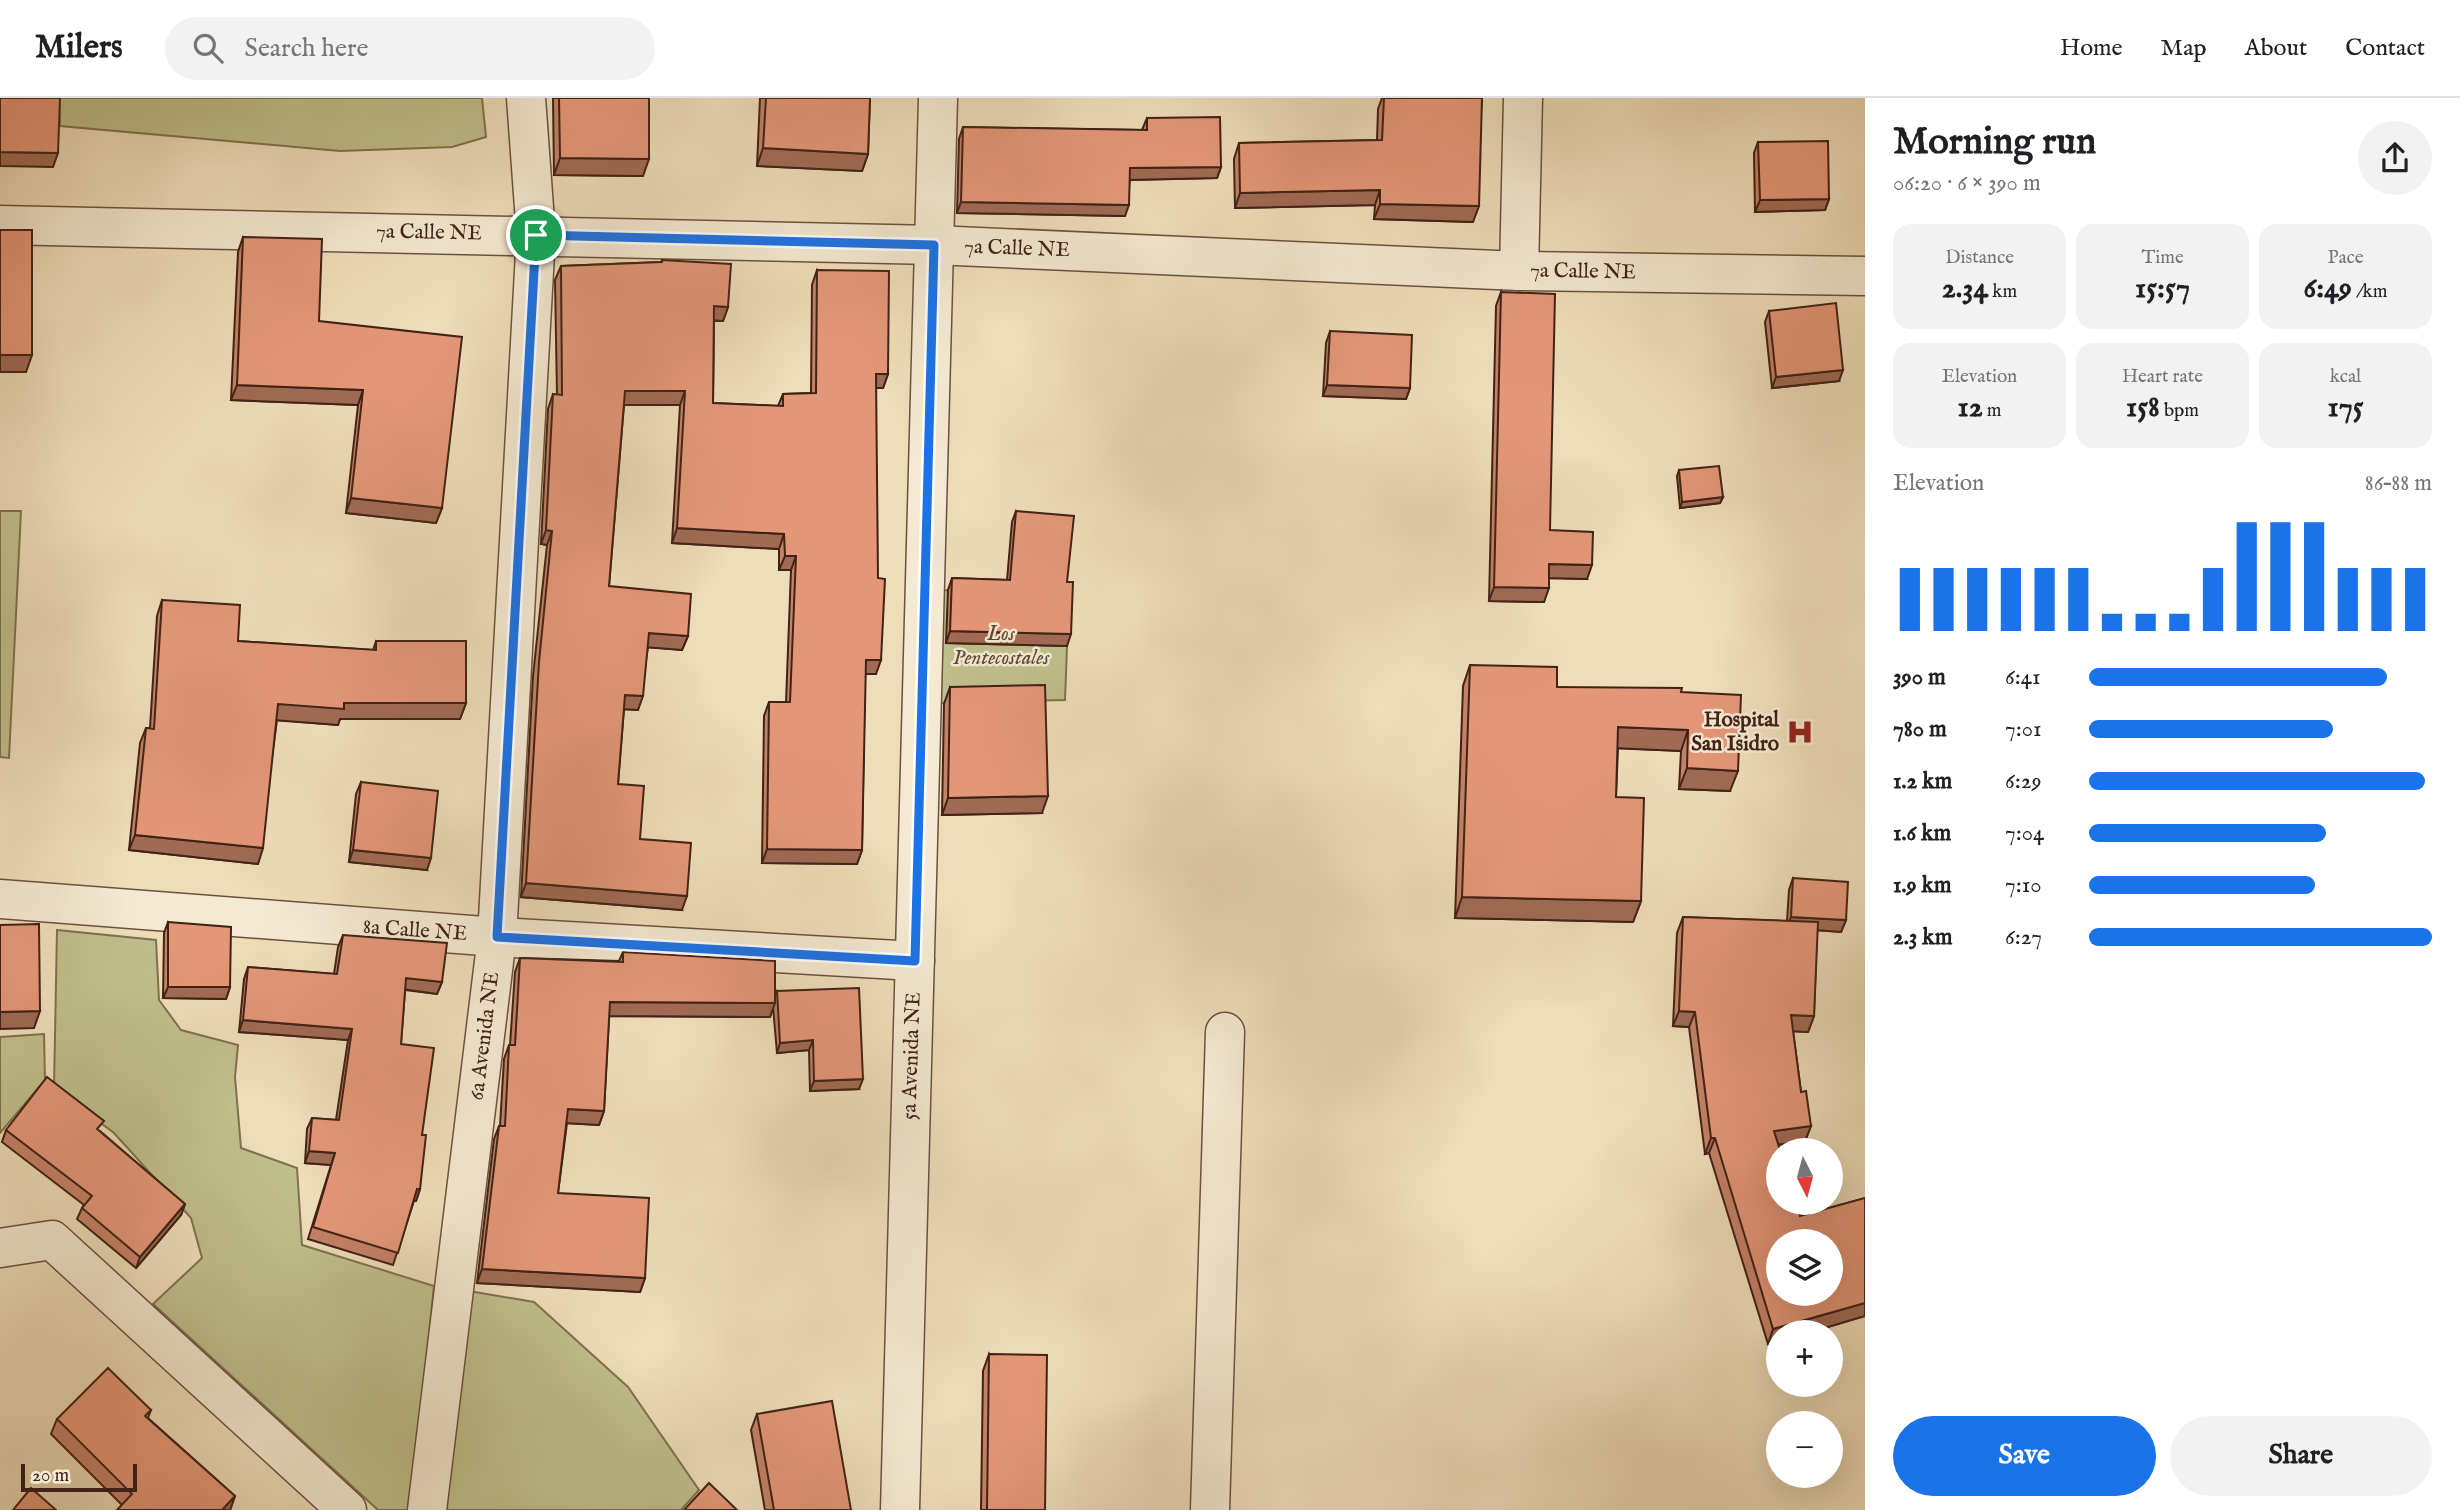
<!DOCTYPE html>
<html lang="en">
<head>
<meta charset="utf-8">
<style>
  :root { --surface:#fff; --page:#f2f2f2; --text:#202124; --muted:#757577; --line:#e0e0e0; --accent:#1a73e8 }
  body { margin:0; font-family:"IM FELL English",serif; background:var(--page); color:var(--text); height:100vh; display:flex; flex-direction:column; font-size:26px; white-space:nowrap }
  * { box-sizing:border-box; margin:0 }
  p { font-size:23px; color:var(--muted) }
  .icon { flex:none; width:38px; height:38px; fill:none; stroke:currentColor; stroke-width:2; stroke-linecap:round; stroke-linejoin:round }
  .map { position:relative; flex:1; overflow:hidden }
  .drawer { display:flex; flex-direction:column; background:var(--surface); width:595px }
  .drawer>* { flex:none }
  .needle { width:46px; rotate:174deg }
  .tools { position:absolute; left:1766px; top:1040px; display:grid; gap:14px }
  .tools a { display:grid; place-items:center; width:77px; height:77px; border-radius:50%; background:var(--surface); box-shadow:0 7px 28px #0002; font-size:35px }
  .scale { position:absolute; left:21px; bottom:18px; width:116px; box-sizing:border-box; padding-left:7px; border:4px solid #412216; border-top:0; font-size:19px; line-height:24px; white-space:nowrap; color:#412216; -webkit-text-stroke:5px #f4e9d2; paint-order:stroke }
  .pin { position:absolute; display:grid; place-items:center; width:60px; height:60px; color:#fff; margin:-30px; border:4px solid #fff; border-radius:50%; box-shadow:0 2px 7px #0007 }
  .round { display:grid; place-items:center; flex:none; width:74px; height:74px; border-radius:37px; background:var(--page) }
  .overview { display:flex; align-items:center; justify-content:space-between; height:119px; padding:0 28px }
  h1 { font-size:38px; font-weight:700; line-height:52px }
  .figures { display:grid; grid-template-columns:repeat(3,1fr); gap:10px; height:119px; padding:7px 28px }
  .figures div { display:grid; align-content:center; border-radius:18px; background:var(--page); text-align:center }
  .figures b { font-size:30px; font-weight:700 }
  .figures small { font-size:19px; font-weight:400 }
  .figures p { font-size:19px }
  .chart { height:196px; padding:14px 28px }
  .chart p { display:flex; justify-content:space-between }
  .chart svg { width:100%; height:126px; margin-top:7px; stroke:var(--accent); stroke-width:6 }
  .primary-button { display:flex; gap:14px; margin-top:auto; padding:14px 28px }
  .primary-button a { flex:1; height:80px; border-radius:42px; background:var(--accent); color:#fff; font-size:28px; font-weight:700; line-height:80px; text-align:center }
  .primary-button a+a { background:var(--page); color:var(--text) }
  ul { padding:0 28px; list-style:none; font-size:23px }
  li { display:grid; grid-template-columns:112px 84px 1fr; align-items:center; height:52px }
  li i { height:18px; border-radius:9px; background:var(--accent) }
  header { display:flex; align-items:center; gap:42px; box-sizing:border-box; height:98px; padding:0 35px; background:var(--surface); border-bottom:2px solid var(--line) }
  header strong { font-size:33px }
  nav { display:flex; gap:38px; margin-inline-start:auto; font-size:24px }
  .search { width:490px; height:63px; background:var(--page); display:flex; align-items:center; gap:18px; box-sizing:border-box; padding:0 24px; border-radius:38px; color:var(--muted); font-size:26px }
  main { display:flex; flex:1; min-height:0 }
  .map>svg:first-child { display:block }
  .green { fill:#bfbf8b; stroke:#807050; stroke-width:2 }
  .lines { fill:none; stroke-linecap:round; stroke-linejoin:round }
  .minor-casing { stroke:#6c513f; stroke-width:41 }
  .minor { stroke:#f4e9d2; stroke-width:38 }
  .wall { fill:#c48267; stroke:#412216; stroke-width:2 }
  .shaded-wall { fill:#a06a54; stroke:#412216; stroke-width:2 }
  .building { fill:#e49778; stroke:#412216; stroke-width:2; fill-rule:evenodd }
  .route-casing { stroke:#fff; stroke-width:14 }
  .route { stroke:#1a73e8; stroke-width:9 }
  .labels { text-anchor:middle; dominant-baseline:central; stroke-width:5; stroke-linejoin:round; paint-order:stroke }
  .street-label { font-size:21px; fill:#412216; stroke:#f4e9d2 }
  .park-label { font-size:21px; font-style:italic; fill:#604933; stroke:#f4e9d2 }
  .poi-label { font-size:21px; font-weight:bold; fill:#412216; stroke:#f4e9d2; text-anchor:end }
</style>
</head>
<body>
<header>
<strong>Milers</strong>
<div class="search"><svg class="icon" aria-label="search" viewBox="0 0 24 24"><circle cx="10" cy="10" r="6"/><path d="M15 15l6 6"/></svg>Search here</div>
<nav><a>Home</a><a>Map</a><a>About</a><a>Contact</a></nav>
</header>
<main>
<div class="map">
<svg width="1865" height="1412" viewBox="0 0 1865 1412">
  <rect width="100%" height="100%" fill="#eeddb9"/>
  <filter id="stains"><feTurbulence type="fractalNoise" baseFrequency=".00286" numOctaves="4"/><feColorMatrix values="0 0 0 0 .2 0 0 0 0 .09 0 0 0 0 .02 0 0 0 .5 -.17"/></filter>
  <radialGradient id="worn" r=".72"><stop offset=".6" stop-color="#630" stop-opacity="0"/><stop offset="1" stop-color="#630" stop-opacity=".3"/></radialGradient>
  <g class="green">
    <polygon points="59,0 482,0 486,39 452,49 340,53 60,28"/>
    <polygon points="0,413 21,413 9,660 0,659"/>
    <polygon points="937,492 1069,496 1065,602 933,605"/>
    <polygon points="57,832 156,842 159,902 181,932 238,947 235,979 241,1050 297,1070 302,1147 434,1188 411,1412 378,1412 153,1206 202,1160 191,1120 114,1035 54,990"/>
    <polygon points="44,936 45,982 0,1035 0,939"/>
    <polygon points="469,1193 534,1204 628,1289 699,1392 681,1412 440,1412"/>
  </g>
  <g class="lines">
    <defs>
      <g id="minor">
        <polyline points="0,127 934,147 1519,173 1865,178"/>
        <polyline points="1519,173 1523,0"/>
        <polyline points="0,801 497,839 915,863"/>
        <polyline points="0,1150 52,1142 347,1412"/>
        <polyline points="427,1412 497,839 536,137 526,0"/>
        <polyline points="900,1412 938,0"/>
        <polyline points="1210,1412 1225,934"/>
      </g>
    </defs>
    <use href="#minor" class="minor-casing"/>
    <use href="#minor" class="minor"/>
  </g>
  <g class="wall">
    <polygon points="553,0 649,0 643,78 554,77"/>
    <polygon points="760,0 870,0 868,56 862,73 757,68"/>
    <polygon points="1382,0 1482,0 1473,124 1374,121 1375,107 1235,110 1234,61 1239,45 1377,42 1378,11"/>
    <polygon points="1147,20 1221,69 1217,80 1130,82 1125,118 957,115 959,41 963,29 1142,32"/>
    <polygon points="1758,44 1829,101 1825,112 1755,114 1754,55"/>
    <polygon points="243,139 319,223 442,410 436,425 346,415 358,307 231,302 238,154"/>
    <polygon points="662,162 728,209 723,223 714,223 713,305 778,308 783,296 811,295 812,187 817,172 888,276 883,290 876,290 876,576 865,576 862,752 857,766 762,765 764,618 769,604 786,604 791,472 779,472 779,451 672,445 680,307 624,307 609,488 688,538 682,552 648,549 638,612 624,611 618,686 640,741 682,812 521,799 533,578 547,447 541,446 548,311 553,296 557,297 555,182 561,168 661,164"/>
    <polygon points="1501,194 1550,432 1587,481 1549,480 1544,504 1489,503 1496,208"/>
    <polygon points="1769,213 1839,283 1772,290 1765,224"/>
    <polygon points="1330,233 1410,290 1406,301 1323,298 1326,245"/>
    <polygon points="1679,372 1723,399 1720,405 1680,410 1677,378"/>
    <polygon points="1016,413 1067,484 1067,548 946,545 948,492 952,480 1007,482 1012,424"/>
    <polygon points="162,502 238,543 373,552 376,543 466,605 460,621 340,621 338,627 277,622 258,766 129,752 140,645 146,630 150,630 157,518"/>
    <polygon points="1470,567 1557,589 1681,594 1730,693 1679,691 1681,653 1618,650 1616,699 1641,803 1633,824 1455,820 1463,588"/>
    <polygon points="950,589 1042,715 942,717 944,606"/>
    <polygon points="361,684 427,772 349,764 356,696"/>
    <polygon points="1793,780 1846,822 1841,834 1817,832 1814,918 1808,934 1793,933 1801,994 1811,1028 1805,1043 1778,1047 1800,1118 1865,1100 1865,1218 1811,1234 1778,1234 1778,1243 1768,1246 1709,1055 1705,1056 1689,929 1673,928 1677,835 1683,819 1787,823 1789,792"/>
    <polygon points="168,824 230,889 226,901 163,900 164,835"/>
    <polygon points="343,837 442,884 437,896 405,892 401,946 422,1037 420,1091 416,1103 414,1103 393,1167 308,1141 331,1067 305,1065 307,1031 312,1020 336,1022 348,942 239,934 244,881 248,869 334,876 338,849"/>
    <polygon points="623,854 775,898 777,893 859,991 810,993 809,952 777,955 773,909 770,919 609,918 604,1013 599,1027 567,1025 558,1095 645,1180 640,1194 477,1185 494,1041 499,1028 500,1028 504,961 509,947 510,947 515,874 520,860 619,863"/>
    <polygon points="6,1032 100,1033 185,1106 181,1117 136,1170 77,1121 82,1110 84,1107 2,1044"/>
    <polygon points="989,1256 1045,1412 981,1412 983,1273"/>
    <polygon points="151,1312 148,1320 235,1398 230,1412 117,1412 122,1407 51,1336 57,1321"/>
    <polygon points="757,1316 851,1412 765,1412 751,1332"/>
  </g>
  <g class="shaded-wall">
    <polygon points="763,50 868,56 862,73 757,68"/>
    <polygon points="0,54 58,55 53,69 0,68"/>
    <polygon points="560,60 649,61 643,78 554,77"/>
    <polygon points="1221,69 1217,80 1126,82 1130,70"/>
    <polygon points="1380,92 1375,107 1235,110 1240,95"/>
    <polygon points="1829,101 1825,112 1755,114 1760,102"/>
    <polygon points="961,104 1129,107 1125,118 957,115"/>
    <polygon points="1380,106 1479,108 1473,124 1374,121"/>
    <polygon points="714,208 728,209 723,223 709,222"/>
    <polygon points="0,257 32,257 26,274 0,274"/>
    <polygon points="1843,272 1839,283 1772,290 1776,279"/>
    <polygon points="876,276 888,276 883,290 871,290"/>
    <polygon points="237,287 363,292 358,307 231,302"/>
    <polygon points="1327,287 1410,290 1406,301 1323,298"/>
    <polygon points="625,293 685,293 680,307 620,307"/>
    <polygon points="1723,399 1720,405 1680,410 1682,404"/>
    <polygon points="351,400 442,410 436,425 346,415"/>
    <polygon points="677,430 784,436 779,451 672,445"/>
    <polygon points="546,432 552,433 547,447 541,446"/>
    <polygon points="785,458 796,458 791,472 779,472"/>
    <polygon points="1549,466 1592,467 1587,481 1544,480"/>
    <polygon points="1494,489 1549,490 1544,504 1489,503"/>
    <polygon points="950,533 1071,536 1067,548 946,545"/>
    <polygon points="649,535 688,538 682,552 644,549"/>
    <polygon points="866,562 881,562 876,576 860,576"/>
    <polygon points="625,597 643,598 638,612 620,611"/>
    <polygon points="344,605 466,605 460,621 340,621 338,627 273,622 278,606"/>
    <polygon points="1618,629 1688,632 1681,653 1611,650"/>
    <polygon points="1687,670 1738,673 1730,693 1679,691"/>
    <polygon points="1048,698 1042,715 942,717 948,700"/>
    <polygon points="135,737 263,750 258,766 129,752"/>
    <polygon points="767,751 862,752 857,766 762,765"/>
    <polygon points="353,752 431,760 427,772 349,764"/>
    <polygon points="526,785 687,798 682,812 521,799"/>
    <polygon points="1462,799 1641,803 1633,824 1455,820"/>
    <polygon points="1791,819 1846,822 1841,834 1787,830"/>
    <polygon points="406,880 442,884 437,896 402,891"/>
    <polygon points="168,889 230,889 226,901 163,900"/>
    <polygon points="610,904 775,905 770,919 605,918"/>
    <polygon points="40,913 34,930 0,931 0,914"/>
    <polygon points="1679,913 1695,914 1689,929 1673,928"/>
    <polygon points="1791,917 1814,918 1808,934 1786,933"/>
    <polygon points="243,922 352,931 348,942 239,934"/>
    <polygon points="813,942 809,952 777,955 780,945"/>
    <polygon points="863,981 859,991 810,993 814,983"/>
    <polygon points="568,1011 604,1013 599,1027 563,1025"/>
    <polygon points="1811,1028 1805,1043 1768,1048 1774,1033"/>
    <polygon points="1711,1040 1715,1040 1709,1055 1705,1056"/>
    <polygon points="309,1053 335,1055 331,1067 305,1065"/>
    <polygon points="417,1091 420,1091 416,1103 413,1103"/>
    <polygon points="185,1106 181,1117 136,1170 140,1159"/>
    <polygon points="482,1171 645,1180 640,1194 477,1185"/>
    <polygon points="1865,1205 1865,1218 1811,1234 1778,1234 1778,1243 1768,1246 1773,1231"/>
    <polygon points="235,1398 230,1412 222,1412"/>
  </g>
  <g class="building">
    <polygon points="0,0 60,0 58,55 0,54"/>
    <polygon points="559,0 649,0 649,61 560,60"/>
    <polygon points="766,0 870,0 868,56 763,50"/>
    <polygon points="1384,0 1482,0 1479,108 1380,106 1380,92 1240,95 1239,45 1382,42"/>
    <polygon points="1220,19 1221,69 1130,70 1129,107 961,104 963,29 1147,32 1147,20"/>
    <polygon points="1828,43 1829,101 1760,102 1758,44"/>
    <rect x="0" y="132" width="32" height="125"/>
    <polygon points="243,139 322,141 319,223 462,239 442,410 351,400 363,292 237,287"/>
    <polygon points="662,162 731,166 728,209 714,208 713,305 783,308 783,296 816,295 817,172 889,173 888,276 876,276 878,480 885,481 881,562 866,562 862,752 767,751 769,604 790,604 796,458 785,458 784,436 677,430 685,293 625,293 609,488 691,496 688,538 649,535 643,598 625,597 618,686 644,688 640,741 691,745 687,798 526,785 539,564 552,433 546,432 553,296 562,297 561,168 662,164"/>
    <polygon points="1501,194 1555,196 1550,432 1593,434 1592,467 1549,466 1549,490 1494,489"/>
    <polygon points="1836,205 1843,272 1776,279 1769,213"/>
    <polygon points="1330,233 1412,237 1410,290 1327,287"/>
    <polygon points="1719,368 1723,399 1682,404 1679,372"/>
    <polygon points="1016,413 1074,418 1067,484 1073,484 1071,536 950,533 952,480 1010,482"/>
    <polygon points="162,502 240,507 238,543 376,552 376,543 466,543 466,605 344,605 344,611 278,606 263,750 135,737 146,630 154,631"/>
    <polygon points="1470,567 1557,569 1557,589 1682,590 1681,594 1741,597 1738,673 1687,670 1688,632 1618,629 1616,699 1644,700 1641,803 1462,799"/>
    <polygon points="1045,587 1048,698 948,700 950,589"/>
    <polygon points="361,684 438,693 431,760 353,752"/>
    <polygon points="1793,780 1848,784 1846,822 1791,819"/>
    <path d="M1683 819 1818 824 1814 918 1791 917 1801 994 1806 993 1811 1028 1774 1033 1780 1052H1778V1104H1796L1800 1118 1865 1100V1205L1773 1231 1715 1040H1711L1695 914 1679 913ZM1778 1143H1830V1195H1778Z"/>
    <polygon points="168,824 231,829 230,889 168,889"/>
    <polygon points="39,826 40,913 0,914 0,827"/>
    <polygon points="343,837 447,845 442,884 406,880 401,946 434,950 422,1037 426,1037 420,1091 417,1091 398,1155 313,1129 335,1055 309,1053 312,1020 339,1022 352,931 243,922 248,869 337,876"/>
    <polygon points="623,854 775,863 775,905 610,904 604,1013 568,1011 558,1095 649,1100 645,1180 482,1171 499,1028 505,1028 509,947 515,947 520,860 623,864"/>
    <polygon points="859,890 863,981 814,983 813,942 780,945 777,893"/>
    <polygon points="47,979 104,1023 97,1031 185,1106 140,1159 82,1110 92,1098 6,1032"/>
    <polygon points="989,1256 1047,1257 1045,1412 987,1412"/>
    <polygon points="108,1270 151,1312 145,1318 235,1398 222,1412 117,1412 132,1396 57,1321"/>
    <polygon points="832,1303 851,1412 774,1412 757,1316"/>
    <polygon points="709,1385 737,1412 684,1412"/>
    <polygon points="31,1390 56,1412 13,1412"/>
  </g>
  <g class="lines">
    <defs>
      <polygon id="route" points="536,137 934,147 915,863 497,839"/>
    </defs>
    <use href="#route" class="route-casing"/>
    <use href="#route" class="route"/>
  </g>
  <defs>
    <symbol id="hospital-bare" viewBox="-9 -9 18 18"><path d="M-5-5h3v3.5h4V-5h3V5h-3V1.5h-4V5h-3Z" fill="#8f2418" stroke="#f4e9d2" stroke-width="2.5" paint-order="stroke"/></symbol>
  </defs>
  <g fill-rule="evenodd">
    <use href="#hospital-bare" x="1781" y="615" width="38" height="38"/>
  </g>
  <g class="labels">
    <g class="street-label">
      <text transform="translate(429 135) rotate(1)">7a Calle NE</text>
      <text transform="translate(1017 151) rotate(2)">7a Calle NE</text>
      <text transform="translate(1583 174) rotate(1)">7a Calle NE</text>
      <text transform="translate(415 833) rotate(4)">8a Calle NE</text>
      <text transform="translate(485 938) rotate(-83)">6a Avenida NE</text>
      <text transform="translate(912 958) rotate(-88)">5a Avenida NE</text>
    </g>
    <g class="park-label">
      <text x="1001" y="536">Los<tspan x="1001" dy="24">Pentecostales</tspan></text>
    </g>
    <g class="poi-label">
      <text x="1779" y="622">Hospital<tspan x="1779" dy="24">San Isidro</tspan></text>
    </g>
  </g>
  <rect width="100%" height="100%" filter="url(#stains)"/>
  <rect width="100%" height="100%" fill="url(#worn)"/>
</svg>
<div class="tools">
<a><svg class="needle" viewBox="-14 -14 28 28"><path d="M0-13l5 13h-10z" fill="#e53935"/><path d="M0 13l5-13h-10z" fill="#757577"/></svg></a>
<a><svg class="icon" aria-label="layers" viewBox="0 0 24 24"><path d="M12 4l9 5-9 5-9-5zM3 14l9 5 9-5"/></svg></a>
<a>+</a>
<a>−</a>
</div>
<div class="scale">20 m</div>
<div class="pin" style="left:536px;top:137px;background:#1e9e55"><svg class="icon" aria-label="arrive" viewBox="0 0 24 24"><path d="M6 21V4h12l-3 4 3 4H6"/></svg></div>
</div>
<section class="drawer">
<div class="overview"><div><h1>Morning run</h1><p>06:20 · 6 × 390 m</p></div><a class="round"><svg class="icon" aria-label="share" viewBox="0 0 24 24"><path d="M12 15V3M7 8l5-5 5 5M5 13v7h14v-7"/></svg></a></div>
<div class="figures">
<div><p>Distance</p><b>2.34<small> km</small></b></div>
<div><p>Time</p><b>15:57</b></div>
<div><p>Pace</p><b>6:49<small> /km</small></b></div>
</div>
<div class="figures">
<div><p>Elevation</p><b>12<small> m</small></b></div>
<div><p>Heart rate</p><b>158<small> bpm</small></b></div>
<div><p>kcal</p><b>175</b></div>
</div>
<div class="chart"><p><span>Elevation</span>86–88 m</p>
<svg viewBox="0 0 160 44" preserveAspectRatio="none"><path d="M5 44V22M15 44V22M25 44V22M35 44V22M45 44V22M55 44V22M65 44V38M75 44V38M85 44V38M95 44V22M105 44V6M115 44V6M125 44V6M135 44V22M145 44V22M155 44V22"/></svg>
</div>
<ul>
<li><b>390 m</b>6:41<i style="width:87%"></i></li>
<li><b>780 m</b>7:01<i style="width:71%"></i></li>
<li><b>1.2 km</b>6:29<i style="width:98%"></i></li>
<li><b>1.6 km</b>7:04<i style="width:69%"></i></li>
<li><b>1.9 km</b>7:10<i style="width:66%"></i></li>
<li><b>2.3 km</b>6:27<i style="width:100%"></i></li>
</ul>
<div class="primary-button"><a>Save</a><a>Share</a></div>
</section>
</main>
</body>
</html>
